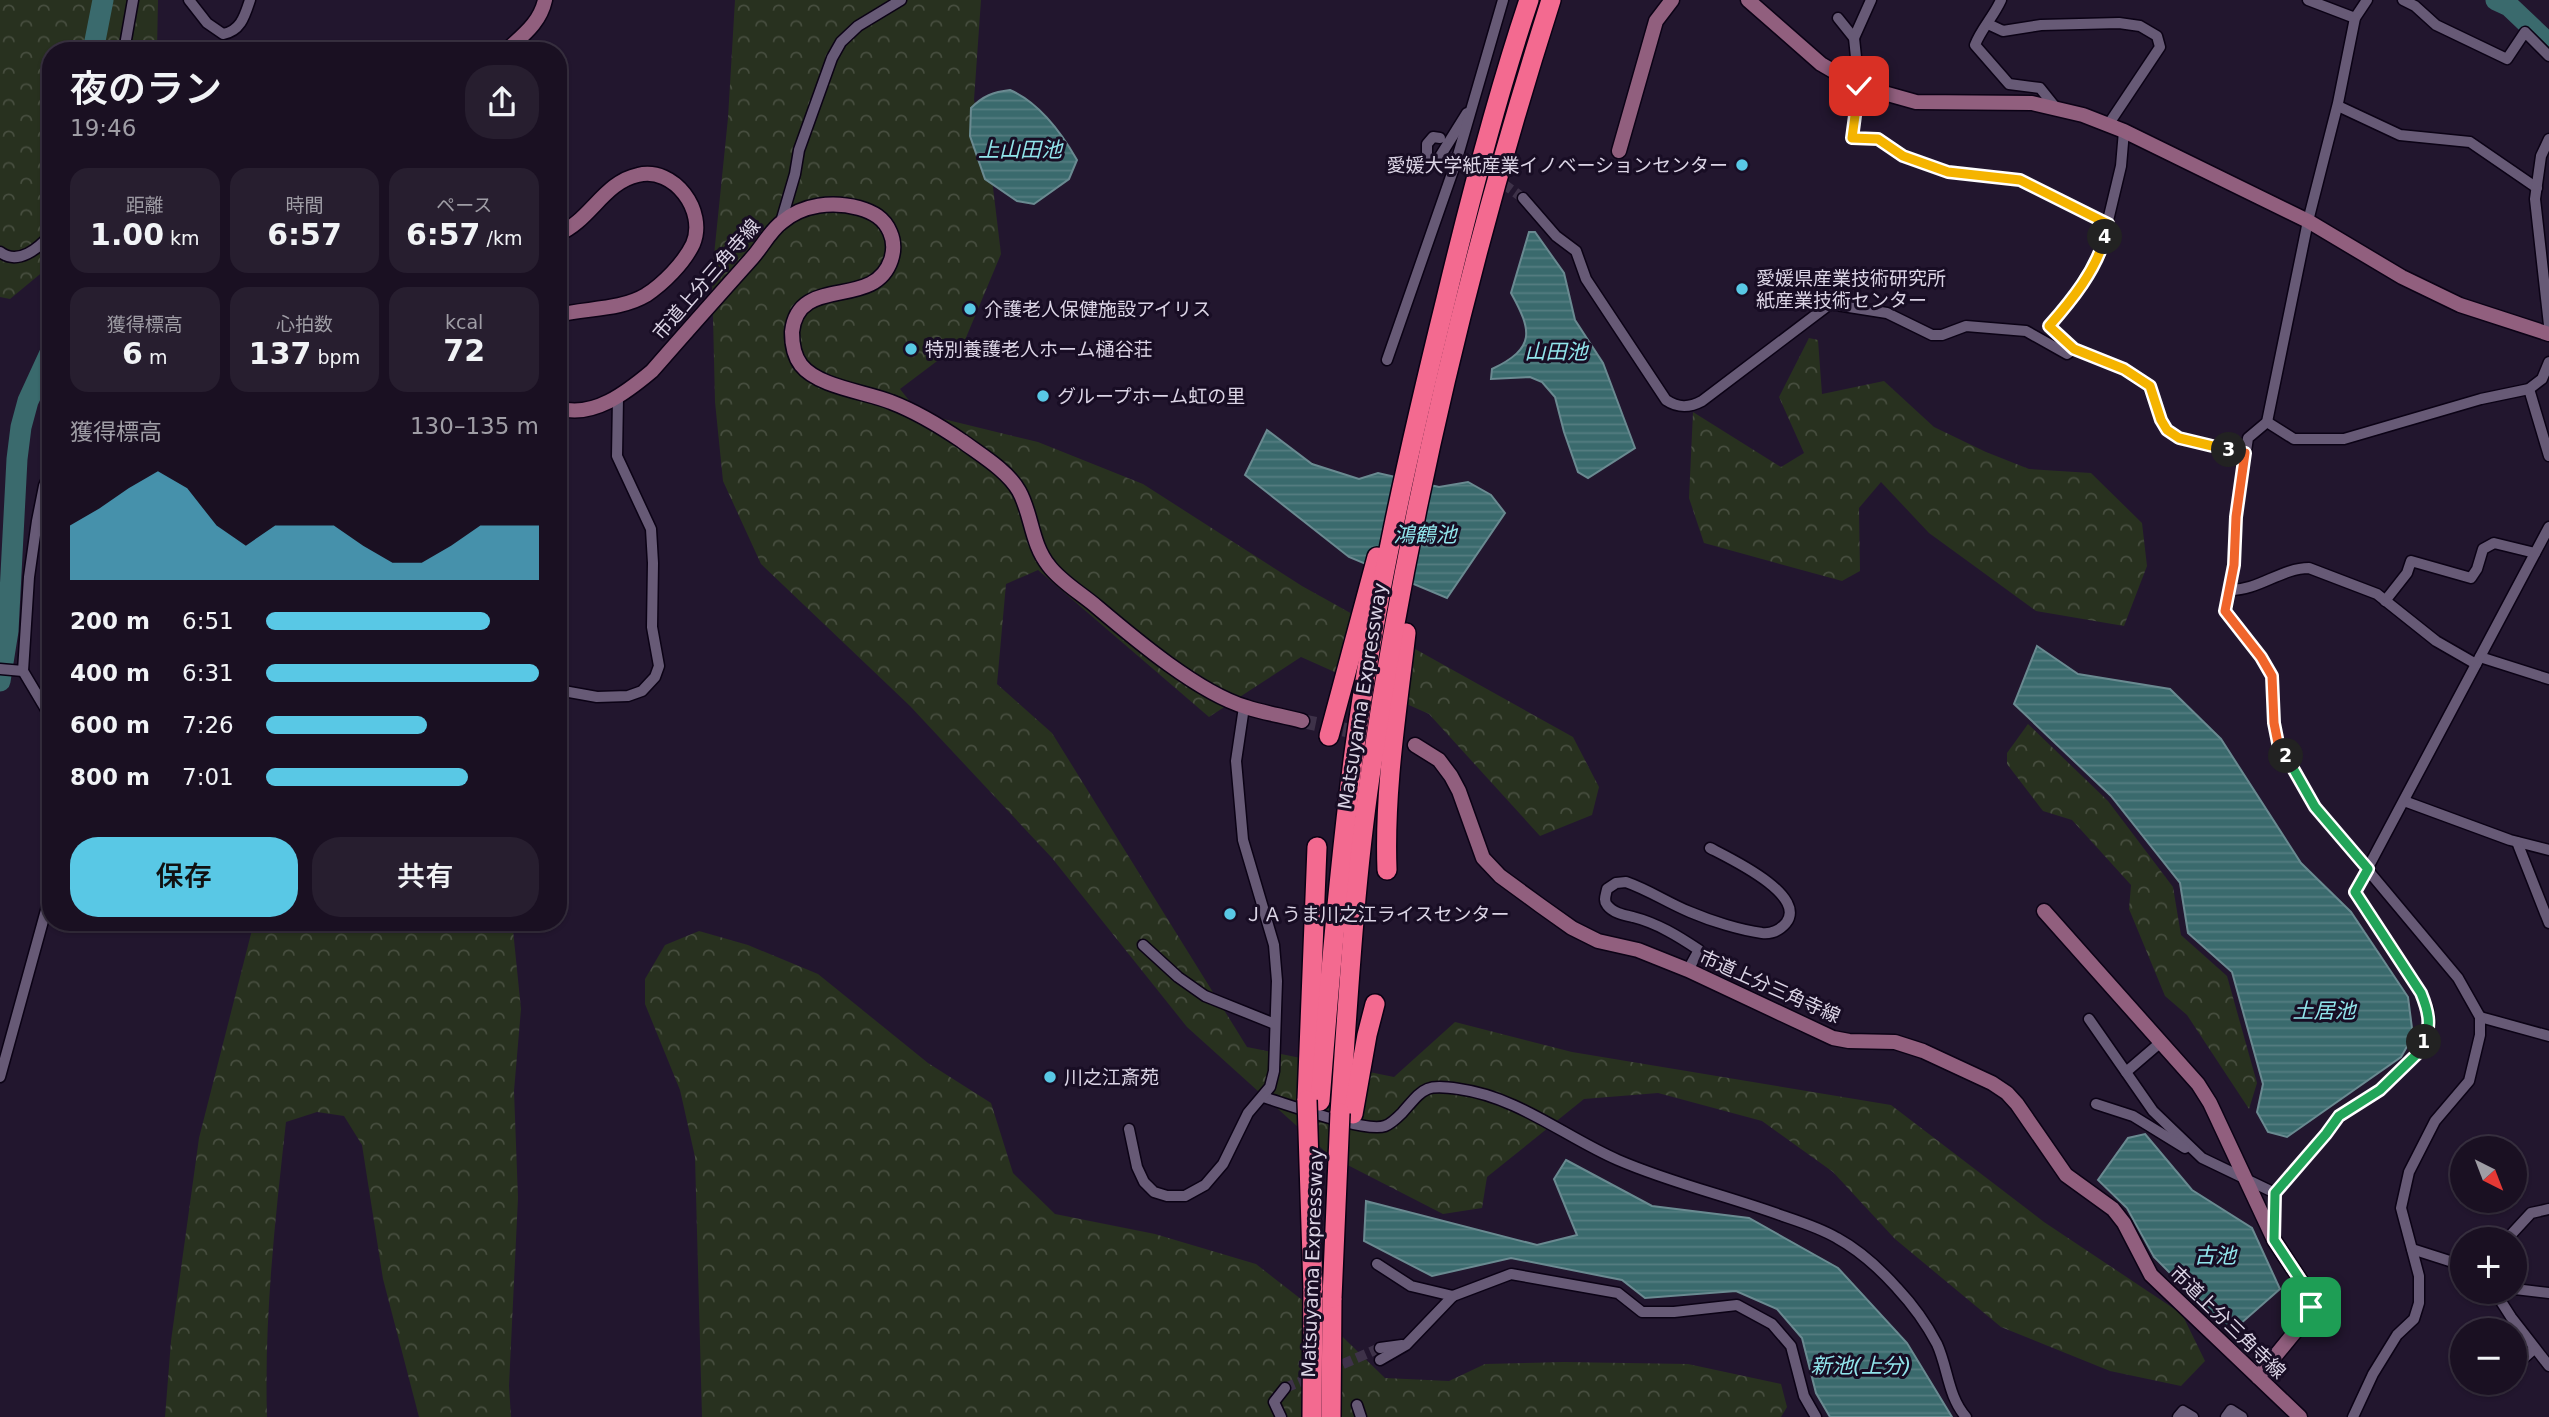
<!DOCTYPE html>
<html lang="ja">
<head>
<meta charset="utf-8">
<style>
  :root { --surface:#1a1022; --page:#271e2f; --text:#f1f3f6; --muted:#9f9da5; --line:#383040; --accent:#59c8e5 }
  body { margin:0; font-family:"DejaVu Sans","Noto Sans JP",sans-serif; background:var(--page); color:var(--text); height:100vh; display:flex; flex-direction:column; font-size:26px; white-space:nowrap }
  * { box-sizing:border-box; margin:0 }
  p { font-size:23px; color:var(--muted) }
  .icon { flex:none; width:38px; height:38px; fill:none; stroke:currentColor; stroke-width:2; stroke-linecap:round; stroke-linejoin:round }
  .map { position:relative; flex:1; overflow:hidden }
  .sheet { position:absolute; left:42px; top:42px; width:525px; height:889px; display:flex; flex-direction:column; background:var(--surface); border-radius:28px; box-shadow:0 2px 5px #0004,0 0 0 2px var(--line) }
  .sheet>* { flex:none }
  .needle { width:46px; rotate:138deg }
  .fabs { position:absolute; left:2450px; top:1136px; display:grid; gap:14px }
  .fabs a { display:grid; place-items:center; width:77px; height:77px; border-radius:50%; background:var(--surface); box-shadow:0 2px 5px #0004,0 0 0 2px var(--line); font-size:35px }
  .pin { position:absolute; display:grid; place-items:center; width:60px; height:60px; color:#fff; margin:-30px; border-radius:14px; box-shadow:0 4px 10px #0006 }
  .km { position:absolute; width:35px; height:35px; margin:-18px; border-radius:50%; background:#222; color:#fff; font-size:19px; line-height:35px; text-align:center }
  .round { display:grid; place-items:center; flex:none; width:74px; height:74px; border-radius:28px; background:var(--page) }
  .overview { display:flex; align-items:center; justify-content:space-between; height:119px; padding:0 28px }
  h1 { font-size:38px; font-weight:600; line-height:52px }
  .metrics { display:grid; grid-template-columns:repeat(3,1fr); gap:10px; height:119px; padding:7px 28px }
  .metrics div { display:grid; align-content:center; border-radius:18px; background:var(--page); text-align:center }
  .metrics b { font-size:30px; font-weight:600 }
  .metrics small { font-size:19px; font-weight:400 }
  .metrics p { font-size:19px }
  .chart { height:196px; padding:14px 28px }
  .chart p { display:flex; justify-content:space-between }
  .chart svg { width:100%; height:126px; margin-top:7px; fill:var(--accent); opacity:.7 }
  .action { display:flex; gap:14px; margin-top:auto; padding:14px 28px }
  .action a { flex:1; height:80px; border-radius:28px; background:var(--accent); color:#111; font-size:28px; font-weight:600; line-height:80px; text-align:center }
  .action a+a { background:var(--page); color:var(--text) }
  ul { padding:0 28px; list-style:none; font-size:23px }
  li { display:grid; grid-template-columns:112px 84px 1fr; align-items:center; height:52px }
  li i { height:18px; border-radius:9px; background:var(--accent) }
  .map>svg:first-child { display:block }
  .forest { fill:url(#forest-crowns) }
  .water { fill:url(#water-rules); stroke:#6a8a91; stroke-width:2 }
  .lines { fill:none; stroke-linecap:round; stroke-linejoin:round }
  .river { stroke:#3a6a6d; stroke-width:21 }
  .street-tunnel { stroke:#3e3249; stroke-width:10; stroke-dasharray:10 5; stroke-linecap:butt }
  .secondary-tunnel { stroke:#3e3249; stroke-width:14; stroke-dasharray:14 7; stroke-linecap:butt }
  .street-casing { stroke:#0b0215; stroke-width:13 }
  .secondary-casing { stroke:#0b0215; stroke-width:17 }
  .highway-casing { stroke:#0b0215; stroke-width:22 }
  .street { stroke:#675a76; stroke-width:10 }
  .secondary { stroke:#915f7e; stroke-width:14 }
  .highway { stroke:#f36a90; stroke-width:19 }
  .highway-bridge-casing { stroke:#0b0215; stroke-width:22; stroke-linecap:butt }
  .highway-bridge { stroke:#f36a90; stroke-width:19 }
  .split-1-casing { stroke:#fff; stroke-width:14 }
  .split-2-casing { stroke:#fff; stroke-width:14 }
  .split-3-casing { stroke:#fff; stroke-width:14 }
  .split-4-casing { stroke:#fff; stroke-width:14 }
  .split-5-casing { stroke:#fff; stroke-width:14 }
  .split-1 { stroke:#22a559; stroke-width:9 }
  .split-2 { stroke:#22a559; stroke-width:9 }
  .split-3 { stroke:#f0652b; stroke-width:9 }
  .split-4 { stroke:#f5b400; stroke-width:9 }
  .split-5 { stroke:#f5b400; stroke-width:9 }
  .poi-dot { fill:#59c8e5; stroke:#180d24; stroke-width:2.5 }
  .labels { text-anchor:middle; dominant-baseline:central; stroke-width:6; stroke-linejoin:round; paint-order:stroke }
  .poi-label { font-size:19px; fill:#dbd4e5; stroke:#180d24; text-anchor:start }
  .street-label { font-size:19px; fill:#dbd4e5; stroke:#180d24 }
  .water-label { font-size:21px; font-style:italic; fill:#91e5eb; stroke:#180d24 }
</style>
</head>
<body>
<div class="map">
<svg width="2549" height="1417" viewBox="0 0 2549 1417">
  <defs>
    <pattern id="forest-crowns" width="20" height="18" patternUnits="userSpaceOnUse" patternTransform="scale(1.75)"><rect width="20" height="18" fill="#28311f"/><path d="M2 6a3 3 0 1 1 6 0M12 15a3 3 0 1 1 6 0" fill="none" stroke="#474e3f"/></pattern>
    <pattern id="water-rules" width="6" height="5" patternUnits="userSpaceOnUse" patternTransform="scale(1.75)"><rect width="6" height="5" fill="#3a6a6d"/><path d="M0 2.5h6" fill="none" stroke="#567e82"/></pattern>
  </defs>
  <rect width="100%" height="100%" fill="#22162e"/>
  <g class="forest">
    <polygon points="0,0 158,0 157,51 51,51 51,265 10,299 0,297"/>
    <polygon points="735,0 981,0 974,100 989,154 1001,254 965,340 900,389 919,413 1038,442 1143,484 1302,586 1573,737 1599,787 1592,815 1540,836 1429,714 1301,657 1209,717 1038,570 1006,584 997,684 1052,733 1247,1047 1394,1077 1455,1022 1572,1052 1891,1105 2044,1222 2182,1314 2205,1361 2181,1386 2110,1371 2001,1327 1895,1239 1833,1172 1762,1121 1658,1093 1584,1099 1487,1177 1482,1208 1443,1214 1330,1156 1187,1027 1052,858 910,706 761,564 723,481 715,402 712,275 728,118"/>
    <polygon points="1809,338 1818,340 1822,394 1884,381 1934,427 1986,452 2029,469 2091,473 2142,523 2147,566 2124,626 2036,611 1929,533 1881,482 1859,508 1860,571 1842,581 1704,543 1689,498 1693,412 1781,467 1804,453 1779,397"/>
    <polygon points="2028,724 2108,801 2173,887 2181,935 2227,976 2257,1083 2249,1109 2187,1015 2165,996 2129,909 2131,885 2072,820 2043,811 2007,764 2007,753"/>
    <path d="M254 922H510L513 930 521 1009 514 1091 518 1198 509 1386 511 1417H419L383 1279 362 1145 344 1116 317 1112 286 1122C275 1220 264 1319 267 1417H165L171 1341 199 1138Z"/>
    <polygon points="699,931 748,945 818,974 928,1063 991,1103 1013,1173 1055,1214 1155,1234 1256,1264 1315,1310 1385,1378 1449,1381 1485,1364 1564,1362 1688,1364 1781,1384 1787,1407 1781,1417 702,1417 695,1157 680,1090 645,1004 645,979 665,945"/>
  </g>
  <g class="water">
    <path d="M1010 90C1040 103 1061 132 1077 160L1069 179 1034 204 1017 201 985 179 970 136 971 108C983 96 993 92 1010 90Z"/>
    <path d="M1529 232H1535L1564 273 1575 320 1603 363 1635 448 1588 478 1578 472 1564 432 1555 397 1542 382 1530 377 1491 379 1492 369C1536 348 1532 331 1511 293Z"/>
    <polygon points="1267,430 1312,464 1359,479 1378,473 1439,487 1468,482 1491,495 1505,513 1447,598 1349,557 1245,475"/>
    <polygon points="2037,646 2078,674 2170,689 2221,739 2301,863 2351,912 2408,997 2413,1036 2401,1057 2287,1137 2268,1132 2257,1112 2263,1084 2232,972 2188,933 2180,883 2111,796 2014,704"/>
    <polygon points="2145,1134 2192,1190 2252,1228 2280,1289 2230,1333 2154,1257 2127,1208 2098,1180 2128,1138"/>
    <polygon points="1566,1160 1652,1206 1749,1218 1838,1268 1907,1343 1952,1417 1830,1417 1816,1393 1802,1338 1777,1309 1736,1291 1645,1298 1622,1280 1511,1258 1432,1276 1364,1241 1366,1201 1537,1245 1577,1235 1554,1179"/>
  </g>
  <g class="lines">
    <g class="river">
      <polyline points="2496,0 2509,6 2549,44"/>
      <polyline points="93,51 103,0"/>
      <polyline points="0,681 8,631 17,459 21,427 28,401 51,351"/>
    </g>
    <g class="street-tunnel">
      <polyline points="1442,140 1523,198"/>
      <polyline points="1329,1370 1380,1348"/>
      <polyline points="1285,1388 1314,1376"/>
    </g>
    <polyline class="secondary-tunnel" points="1302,721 1366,734"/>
    <defs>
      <g id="street">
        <path d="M189 0 207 23 223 34C241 31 245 15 250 0"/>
        <path d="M2001 0C1994 16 1981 29 1975 45L2009 84 2040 88 2056 108"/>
        <polyline points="2308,0 2355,18"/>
        <polyline points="2403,0 2415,6 2436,25 2507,59 2525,32 2549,56"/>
        <polyline points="1838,18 1854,38 1859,86 1852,138 1878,139 1903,156 1948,172 2020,180 2108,224"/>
        <polyline points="1988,24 2003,31 2041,25 2119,23 2140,26 2157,36 2160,47 2108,125"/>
        <polyline points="1854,38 1871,0"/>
        <polyline points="124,51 133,0"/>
        <polyline points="2338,106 2400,135 2470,142 2537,188"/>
        <polyline points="2124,131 2121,166 2100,254 2070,302 2049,326 2074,349 2125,370 2149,386 2161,420 2167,430 2179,438 2245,453"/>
        <polyline points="1440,138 1433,137 1427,144 1427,156 1434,161 1439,158 1467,113"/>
        <polyline points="2549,139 2541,156 2535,199 2549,325"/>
        <path d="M1523 198 1556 236 1576 251 1586 279 1666 400C1678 408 1689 408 1702 401L1830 304 1887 313 1932 335H1942L1966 326 2026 331 2067 354 2074 349"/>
        <polyline points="781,222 795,174 799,150 832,58 841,42 858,26 901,0"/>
        <path d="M0 252C18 266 39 248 51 234"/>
        <polyline points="1387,360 1456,162 1503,0"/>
        <polyline points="2529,389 2549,456"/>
        <polyline points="2267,422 2294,439 2344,439 2481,399 2529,389 2542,379 2549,362"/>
        <polyline points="51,469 44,486 37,521 29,577 23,671 51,718"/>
        <path d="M2229 590C2258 591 2281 568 2309 568L2377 594 2436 641 2476 664"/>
        <polyline points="2385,601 2407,573 2411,561 2471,578 2477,569 2483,549 2494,543 2535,553"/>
        <polyline points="2480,657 2549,679"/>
        <polyline points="0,669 23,671"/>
        <polyline points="558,690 597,697 628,696 642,691 655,677 659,666 652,627 653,563 651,529 617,456 618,398"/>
        <polyline points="2404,801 2510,840 2549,850"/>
        <polyline points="2517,842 2549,923"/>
        <polyline points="1143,945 1178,977 1205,996 1275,1024"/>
        <path d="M1688 970 1699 950C1678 936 1657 923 1633 917 1624 915 1613 913 1607 905 1603 900 1606 895 1607 889L1616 883 1626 882C1649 890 1668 903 1690 912 1711 921 1740 930 1762 933 1772 934 1780 930 1786 923 1808 895 1729 858 1710 848"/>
        <polyline points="2480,1017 2549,1036"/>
        <polyline points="2089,1019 2153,1111 2202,1158 2275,1193 2326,1134 2338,1116 2380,1090 2418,1053 2426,1037 2430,1023 2428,1009 2421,993 2355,892 2549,527"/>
        <polyline points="2126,1072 2161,1042"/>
        <polyline points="0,1077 51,892"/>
        <path d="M1263 1097C1287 1104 1365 1133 1385 1126 1391 1124 1398 1117 1402 1113 1424 1088 1424 1084 1459 1089 1518 1097 1565 1137 1618 1160 1671 1183 1728 1196 1783 1216 1801 1222 1820 1228 1837 1238 1859 1250 1880 1269 1897 1288 1912 1304 1927 1325 1937 1344 1948 1368 1948 1397 1966 1417"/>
        <polyline points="2096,1104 2133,1116 2185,1148"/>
        <polyline points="1129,1129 1137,1167 1144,1182 1154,1192 1167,1196 1185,1196 1205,1185 1223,1164 1248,1113 1270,1087 1274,1071 1277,981 1274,945 1243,840 1236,761 1244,707"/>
        <polyline points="2274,1239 2275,1193"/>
        <polyline points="2507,1239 2531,1213 2549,1209"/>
        <polyline points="2412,1249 2462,1265"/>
        <polyline points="1377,1264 1411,1286 1453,1296 1511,1274 1618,1293 1642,1312 1674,1312 1737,1305 1772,1324 1791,1346 1804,1396 1816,1417"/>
        <polyline points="2515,1289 2549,1293"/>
        <polyline points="2495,1292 2511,1317 2549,1366"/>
        <polyline points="1380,1348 1402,1345"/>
        <polyline points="1380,1360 1406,1345 1453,1296"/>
        <polyline points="2515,1366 2534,1349"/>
        <polyline points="1357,1405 1361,1417"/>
        <polyline points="1281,1417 1274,1402 1285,1388"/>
        <polyline points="2178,1417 2183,1411 2193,1417"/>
        <polyline points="2226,1417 2231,1410 2242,1417"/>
        <polyline points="2353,1417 2373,1374 2397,1335 2414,1319 2419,1303 2419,1276 2401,1208 2409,1172 2435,1121 2469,1081 2480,1035 2480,1017 2458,978 2315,807 2278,743 2274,723 2272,676 2261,657 2226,611 2234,565 2236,517 2248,438 2267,422 2308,221 2338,103 2355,18 2367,0"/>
      </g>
      <g id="secondary">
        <polyline points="1748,0 1821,64 1859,86 1916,102 2032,103 2083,115 2124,131 2308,221 2402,277 2460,305 2549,334"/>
        <path d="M506 51C523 35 540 23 545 0"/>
        <polyline points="1619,151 1656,21 1672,0"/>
        <path d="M558 234C590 221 604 182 638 175 674 166 707 211 693 244 684 263 663 284 646 295 621 310 586 308 558 315"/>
        <path d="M558 408C593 419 627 392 652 371 685 333 719 295 752 258 762 247 770 231 782 222 803 204 833 201 859 208 873 212 884 218 890 232 894 241 894 251 891 260 874 311 798 273 792 332 792 343 794 356 801 365 818 387 867 392 891 402 917 412 940 426 962 441 981 455 1008 471 1019 491 1032 514 1031 544 1049 566 1061 582 1082 594 1097 607 1136 640 1199 693 1246 707 1264 713 1284 716 1302 721"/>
        <polyline points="1415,745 1439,760 1451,776 1459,791 1483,858 1500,876 1541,906 1572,928 1598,941 1638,950 1688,970 1833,1038 1849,1041 1895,1042 1923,1051 1992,1083 2007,1093 2017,1104 2066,1175 2113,1209 2124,1223 2151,1275 2300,1417"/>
        <polyline points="2044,911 2198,1084 2210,1103 2274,1240 2311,1296 2308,1316 2258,1377"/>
      </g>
      <g id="highway">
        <polyline points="1329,736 1377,557"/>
        <path d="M1387 870C1384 791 1397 711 1406 633"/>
        <polyline points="1307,1100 1317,847"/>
        <path d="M1320 1101C1329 985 1339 869 1354 753 1375 600 1409 449 1446 299 1470 199 1496 98 1529 0"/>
        <path d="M1340 1113C1348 1001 1354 888 1370 777 1408 514 1470 254 1551 0"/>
        <polyline points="1353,1114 1367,1035 1375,1004"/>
        <polyline points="1312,1417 1313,1289"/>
        <polyline points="1331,1417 1332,1298"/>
      </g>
    </defs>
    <use href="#street" class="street-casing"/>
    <use href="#secondary" class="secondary-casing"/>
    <use href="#highway" class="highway-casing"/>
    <use href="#street" class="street"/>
    <use href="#secondary" class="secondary"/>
    <use href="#highway" class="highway"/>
    <defs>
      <g id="highway-bridge">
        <polyline points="1307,1100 1313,1289"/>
        <polyline points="1332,1298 1340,1113"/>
      </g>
    </defs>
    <use href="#highway-bridge" class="highway-bridge-casing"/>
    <use href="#highway-bridge" class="highway-bridge"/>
  </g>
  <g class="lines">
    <defs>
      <polyline id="split-1" points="2311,1307 2311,1296 2274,1240 2275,1193 2326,1134 2339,1116 2380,1090 2418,1053 2424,1042"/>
      <path id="split-2" d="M2286 756 2315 807 2368 869 2355 892 2421 993C2428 1010 2432 1025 2424 1042"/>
      <polyline id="split-3" points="2229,450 2245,453 2236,517 2234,565 2225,611 2261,657 2272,676 2274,723 2278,743 2286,756"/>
      <path id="split-4" d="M2105 237C2096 270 2072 300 2049 326L2074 349 2124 369 2150 386 2161 420 2167 430 2179 438 2229 450"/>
      <polyline id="split-5" points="1859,86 1852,138 1878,139 1903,156 1948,172 2020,180 2108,224 2105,237"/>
    </defs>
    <use href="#split-1" class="split-1-casing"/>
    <use href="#split-2" class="split-2-casing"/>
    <use href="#split-3" class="split-3-casing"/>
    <use href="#split-4" class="split-4-casing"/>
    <use href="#split-5" class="split-5-casing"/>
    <use href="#split-1" class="split-1"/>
    <use href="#split-2" class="split-2"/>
    <use href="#split-3" class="split-3"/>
    <use href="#split-4" class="split-4"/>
    <use href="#split-5" class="split-5"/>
  </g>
  <g class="poi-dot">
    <circle cx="1742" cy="165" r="7"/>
    <circle cx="1742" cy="289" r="7"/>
    <circle cx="970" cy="309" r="7"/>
    <circle cx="911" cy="349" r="7"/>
    <circle cx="1043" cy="396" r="7"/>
    <circle cx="1230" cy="914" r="7"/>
    <circle cx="1050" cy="1077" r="7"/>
  </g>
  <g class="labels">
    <g class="poi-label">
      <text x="1728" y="165" text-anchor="end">愛媛大学紙産業イノベーションセンター</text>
      <text x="1756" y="278">愛媛県産業技術研究所<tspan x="1756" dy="22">紙産業技術センター</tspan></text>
      <text x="984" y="309">介護老人保健施設アイリス</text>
      <text x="925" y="349">特別養護老人ホーム樋谷荘</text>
      <text x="1057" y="396">グループホーム虹の里</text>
      <text x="1244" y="914">ＪＡうま川之江ライスセンター</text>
      <text x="1064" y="1077">川之江斎苑</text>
    </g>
    <g class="street-label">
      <text transform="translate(706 279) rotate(-49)">市道上分三角寺線</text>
      <text transform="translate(1362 696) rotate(-81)">Matsuyama Expressway</text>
      <text transform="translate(1770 986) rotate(24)">市道上分三角寺線</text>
      <text transform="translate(1312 1263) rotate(-88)">Matsuyama Expressway</text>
      <text transform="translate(2228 1322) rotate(44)">市道上分三角寺線</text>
    </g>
    <g class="water-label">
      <text x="1020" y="150">上山田池</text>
      <text x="1556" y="352">山田池</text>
      <text x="1425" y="535">鴻鶴池</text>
      <text x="2324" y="1011">土居池</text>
      <text x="2215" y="1256">古池</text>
      <text x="1861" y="1366">新池(上分)</text>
    </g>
  </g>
</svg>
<div class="fabs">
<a><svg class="needle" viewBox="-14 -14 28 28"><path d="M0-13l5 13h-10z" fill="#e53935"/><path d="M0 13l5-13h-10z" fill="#9f9da5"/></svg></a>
<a>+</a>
<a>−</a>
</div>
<div class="pin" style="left:2311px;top:1307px;background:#1e9e55"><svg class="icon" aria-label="arrive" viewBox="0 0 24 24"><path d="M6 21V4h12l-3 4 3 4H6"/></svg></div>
<div class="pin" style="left:1859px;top:86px;background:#d93025"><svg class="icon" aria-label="check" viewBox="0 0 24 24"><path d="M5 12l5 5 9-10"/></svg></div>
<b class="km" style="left:2424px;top:1042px">1</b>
<b class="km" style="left:2286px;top:756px">2</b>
<b class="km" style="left:2229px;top:450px">3</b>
<b class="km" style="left:2105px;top:237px">4</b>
<section class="sheet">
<div class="overview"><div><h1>夜のラン</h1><p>19:46</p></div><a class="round"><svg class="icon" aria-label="share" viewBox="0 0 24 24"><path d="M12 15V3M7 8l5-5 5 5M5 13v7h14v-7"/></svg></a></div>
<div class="metrics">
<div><p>距離</p><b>1.00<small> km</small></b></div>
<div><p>時間</p><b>6:57</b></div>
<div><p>ペース</p><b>6:57<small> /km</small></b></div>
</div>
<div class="metrics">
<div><p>獲得標高</p><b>6<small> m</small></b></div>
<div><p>心拍数</p><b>137<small> bpm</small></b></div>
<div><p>kcal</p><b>72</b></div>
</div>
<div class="chart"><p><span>獲得標高</span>130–135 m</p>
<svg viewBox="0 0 160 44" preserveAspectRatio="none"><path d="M0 44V25L10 19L20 12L30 6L40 12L50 25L60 32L70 25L80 25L90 25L100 32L110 38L120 38L130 32L140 25L150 25L160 25V44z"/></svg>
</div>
<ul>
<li><b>200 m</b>6:51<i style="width:82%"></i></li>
<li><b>400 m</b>6:31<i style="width:100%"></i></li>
<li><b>600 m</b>7:26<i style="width:59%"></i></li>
<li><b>800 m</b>7:01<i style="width:74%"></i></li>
</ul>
<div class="action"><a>保存</a><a>共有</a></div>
</section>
</div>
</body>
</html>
